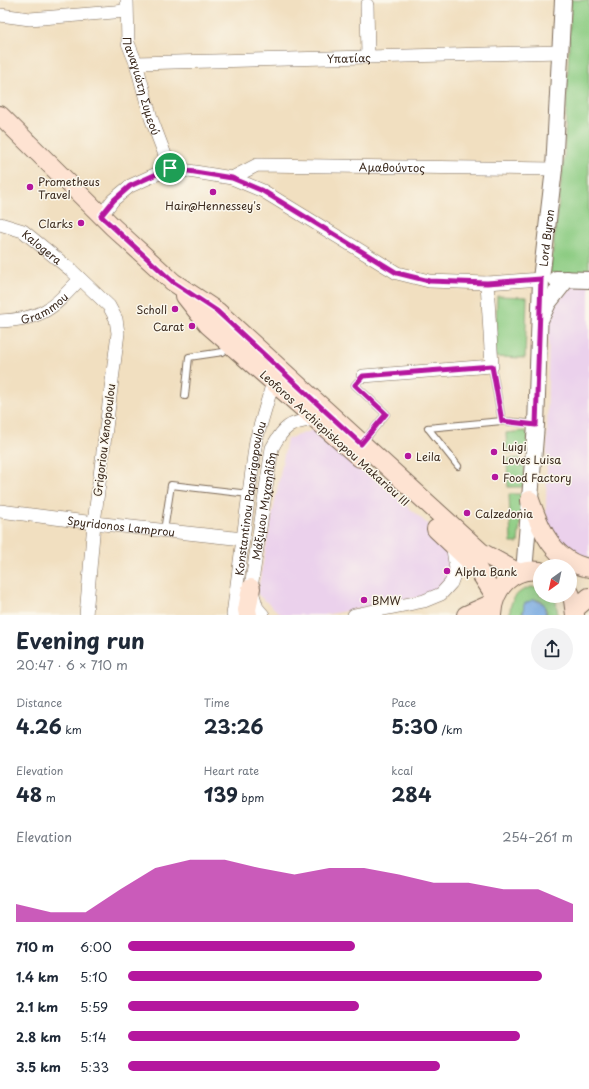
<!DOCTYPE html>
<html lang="en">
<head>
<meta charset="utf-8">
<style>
  :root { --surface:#fff; --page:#f2f2f3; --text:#1f2937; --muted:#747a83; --accent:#b5179e }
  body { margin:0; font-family:"Playpen Sans",sans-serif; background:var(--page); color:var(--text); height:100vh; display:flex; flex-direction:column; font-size:15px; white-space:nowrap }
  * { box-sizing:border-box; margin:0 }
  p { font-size:13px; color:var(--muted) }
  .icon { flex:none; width:22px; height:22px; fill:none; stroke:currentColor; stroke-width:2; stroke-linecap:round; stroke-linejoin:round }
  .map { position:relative; height:615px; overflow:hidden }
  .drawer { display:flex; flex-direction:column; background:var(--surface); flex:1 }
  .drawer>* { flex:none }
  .needle { width:26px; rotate:213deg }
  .buttons { position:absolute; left:533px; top:559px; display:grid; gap:8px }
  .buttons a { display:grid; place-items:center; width:44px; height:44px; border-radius:50%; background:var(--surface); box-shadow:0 4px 16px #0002; font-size:20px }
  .pin { position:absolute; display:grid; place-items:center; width:34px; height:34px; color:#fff; margin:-17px; border:2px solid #fff; border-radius:50%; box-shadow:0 1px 4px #0007 }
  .round { display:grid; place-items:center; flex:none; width:42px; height:42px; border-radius:21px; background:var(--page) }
  .summary { display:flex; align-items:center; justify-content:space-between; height:68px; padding:0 16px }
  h1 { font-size:22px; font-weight:700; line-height:30px }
  .figures { display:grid; grid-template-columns:repeat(3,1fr); gap:6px; height:68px; padding:4px 16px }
  .figures div { display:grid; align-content:center }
  .figures b { font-size:20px; font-weight:700 }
  .figures small { font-size:11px; font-weight:400 }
  .figures p { font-size:11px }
  .chart { height:112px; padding:8px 16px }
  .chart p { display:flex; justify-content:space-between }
  .chart svg { width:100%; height:72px; margin-top:4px; fill:var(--accent); opacity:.7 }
  ul { padding:0 16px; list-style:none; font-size:13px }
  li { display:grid; grid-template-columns:64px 48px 1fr; align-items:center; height:30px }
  li i { height:10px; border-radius:5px; background:var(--accent) }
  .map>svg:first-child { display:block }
  .built { fill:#ebd1ec }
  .green { fill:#8dcc83; stroke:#647b50 }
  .water { fill:#76a9e2; stroke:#586a80 }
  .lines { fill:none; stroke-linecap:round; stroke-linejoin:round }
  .service-casing { stroke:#7b6957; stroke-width:8 }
  .minor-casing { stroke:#7b6957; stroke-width:14 }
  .tertiary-casing { stroke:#7b6957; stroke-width:18 }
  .secondary-casing { stroke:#7b6957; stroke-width:20 }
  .service { stroke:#fff; stroke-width:6 }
  .minor { stroke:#fff; stroke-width:13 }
  .tertiary { stroke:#fff; stroke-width:16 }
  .secondary { stroke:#fee3d2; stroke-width:18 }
  .route-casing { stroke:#fff; stroke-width:8 }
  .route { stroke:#b5179e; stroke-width:5 }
  .poi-dot { fill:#b5179e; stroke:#fbf7ec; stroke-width:1.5 }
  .labels { text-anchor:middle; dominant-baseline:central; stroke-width:3; stroke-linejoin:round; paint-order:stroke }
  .street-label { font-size:11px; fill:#3b2a1e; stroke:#fbf7ec }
  .poi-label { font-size:11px; fill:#3b2a1e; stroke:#fbf7ec; text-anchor:start }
</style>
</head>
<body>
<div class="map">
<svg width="589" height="615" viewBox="0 0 589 615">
  <rect width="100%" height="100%" fill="#fbf7ec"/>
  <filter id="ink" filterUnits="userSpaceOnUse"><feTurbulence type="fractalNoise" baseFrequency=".025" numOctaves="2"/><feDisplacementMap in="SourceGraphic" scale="8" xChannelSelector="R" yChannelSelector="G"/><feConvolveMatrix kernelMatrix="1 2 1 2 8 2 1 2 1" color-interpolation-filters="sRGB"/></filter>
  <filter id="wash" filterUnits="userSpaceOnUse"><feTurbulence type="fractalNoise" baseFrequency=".012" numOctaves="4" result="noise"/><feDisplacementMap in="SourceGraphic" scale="16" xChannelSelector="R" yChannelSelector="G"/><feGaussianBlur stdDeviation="0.9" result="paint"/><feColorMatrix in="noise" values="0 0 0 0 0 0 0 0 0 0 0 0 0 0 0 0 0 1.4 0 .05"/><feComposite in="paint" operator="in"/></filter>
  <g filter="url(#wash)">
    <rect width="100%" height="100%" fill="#f1dfc0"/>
    <g class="built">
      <polygon points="573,284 589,285 589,558 567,550 549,533 546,512 549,312"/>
      <polygon points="319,428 450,544 449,578 436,594 324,615 282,615 257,594 287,439"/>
    </g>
    <g class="green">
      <polygon points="571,0 589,0 589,274 550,273 564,158"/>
      <polygon points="497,296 527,297 525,358 495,357"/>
      <polygon points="525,431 528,435 527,452 507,453 506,433"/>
      <polygon points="520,458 520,466 525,466 523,487 508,487 507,459"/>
      <polygon points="509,494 523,494 518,543 511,543"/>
      <path d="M531 587 540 588V596H553L556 601 558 615H546L547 611 541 601 534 599 522 612 523 615H510C509 600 517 591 531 587Z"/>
    </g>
    <polygon class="water" points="534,599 544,604 546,615 523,615 524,604"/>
  </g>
  <g filter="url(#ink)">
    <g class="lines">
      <defs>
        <g id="service">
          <polyline points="492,366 502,421"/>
          <polyline points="185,396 189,357 223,352 229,346"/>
          <polyline points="428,428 502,421 535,424"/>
          <polyline points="428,428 458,466"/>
          <polyline points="363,442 386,414 355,385 363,376"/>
          <polyline points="164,531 171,485 249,494"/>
        </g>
        <g id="minor">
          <path id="s1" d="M127 0 128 43 136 63 151 118 170 168"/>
          <polyline points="367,5 368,57"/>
          <polyline points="0,15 30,19 126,11"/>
          <path id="s2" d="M136 63 561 52"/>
          <path id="s3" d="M232 178 257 165 554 169"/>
          <polyline points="101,216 113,200 130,186 170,168 232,178 263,191 397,273 429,281 487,283 541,279"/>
          <path id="s4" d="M0 224 23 231 71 270 109 306 116 319 118 333 94 523 86 615"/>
          <path id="s5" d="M0 321C43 319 52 309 80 279"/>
          <polyline points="363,376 492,366 487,283"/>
          <path id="s6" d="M0 511 94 523 243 539"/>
          <path id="s7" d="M233 615 256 440 273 382"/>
          <path id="s8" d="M263 615 257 608 251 588 272 448C284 426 289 423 314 419"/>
          <polyline points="354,615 424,601 441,594 451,583 456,569 452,543"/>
        </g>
        <g id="tertiary">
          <polyline points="556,279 589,280"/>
          <polyline points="541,318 548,303 567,279"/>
          <path id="s9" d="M524 572 536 425 541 279 554 169 563 0"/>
        </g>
        <g id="secondary">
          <polyline points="0,115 113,227 173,282 217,311 481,552 519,573"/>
          <polyline points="185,296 208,325 360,458"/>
          <path d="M530 500C540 529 554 562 589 568"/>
          <polyline points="436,529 477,568 495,596"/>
          <polyline points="570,593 573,600 575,615"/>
          <polyline points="575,609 589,597"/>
          <polyline points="248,615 247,610 251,588"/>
          <polyline points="466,615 493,603"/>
          <path d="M492 615C493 589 512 567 540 571"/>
        </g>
      </defs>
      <use href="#service" class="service-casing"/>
      <use href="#minor" class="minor-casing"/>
      <use href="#tertiary" class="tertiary-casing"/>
      <use href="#secondary" class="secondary-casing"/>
      <use href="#service" class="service"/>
      <use href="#minor" class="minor"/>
      <use href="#tertiary" class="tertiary"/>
      <use href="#secondary" class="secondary"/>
    </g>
  </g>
  <g class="lines" filter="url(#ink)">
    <defs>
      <polygon id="route" points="170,168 232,178 263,191 397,273 429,281 487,283 541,279 536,425 502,421 492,366 363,376 355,385 386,414 361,444 217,311 173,282 101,216 114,200 130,186"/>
    </defs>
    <use href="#route" class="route-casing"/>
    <use href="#route" class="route"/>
  </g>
  <g class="poi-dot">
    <circle cx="30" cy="187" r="4"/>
    <circle cx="213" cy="192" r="4"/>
    <circle cx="81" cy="223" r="4"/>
    <circle cx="175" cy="309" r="4"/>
    <circle cx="192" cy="326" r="4"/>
    <circle cx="494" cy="452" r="4"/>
    <circle cx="408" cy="456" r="4"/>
    <circle cx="495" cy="477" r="4"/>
    <circle cx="467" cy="513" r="4"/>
    <circle cx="447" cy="571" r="4"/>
    <circle cx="364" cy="600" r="4"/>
  </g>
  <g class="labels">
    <g class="street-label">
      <text stroke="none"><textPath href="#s2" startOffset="213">Υπατίας</textPath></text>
      <text stroke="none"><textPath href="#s1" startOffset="88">Παναγιώτη Συμεού</textPath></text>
      <text stroke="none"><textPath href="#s3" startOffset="163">Αμαθούντος</textPath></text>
      <text stroke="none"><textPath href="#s9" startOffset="335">Lord Byron</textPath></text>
      <text stroke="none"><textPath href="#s4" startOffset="49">Kalogera</textPath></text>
      <text stroke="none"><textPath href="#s5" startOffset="47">Grammou</textPath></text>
      <text transform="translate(335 438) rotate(42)">Leoforos Archiepiskopou Makariou III</text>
      <text transform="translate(104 440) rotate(-83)">Grigoriou Xenopoulou</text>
      <text stroke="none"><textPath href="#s7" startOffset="118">Konstantinou Paparigopoulou</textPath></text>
      <text stroke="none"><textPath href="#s8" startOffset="113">Μάξιμου Μιχαηλίδη</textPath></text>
      <text stroke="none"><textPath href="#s6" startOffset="122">Spyridonos Lamprou</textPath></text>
    </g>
    <g class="poi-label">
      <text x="38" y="181">Prometheus<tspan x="38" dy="13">Travel</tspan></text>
      <text x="213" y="205" text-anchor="middle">Hair@Hennessey's</text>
      <text x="73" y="223" text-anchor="end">Clarks</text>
      <text x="167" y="309" text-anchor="end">Scholl</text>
      <text x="184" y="326" text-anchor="end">Carat</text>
      <text x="502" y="446">Luigi<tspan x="502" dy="13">Loves Luisa</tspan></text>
      <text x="416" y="456">Leila</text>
      <text x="503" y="477">Food Factory</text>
      <text x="475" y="513">Calzedonia</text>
      <text x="455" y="571">Alpha Bank</text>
      <text x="372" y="600">BMW</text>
    </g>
  </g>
</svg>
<div class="buttons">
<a><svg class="needle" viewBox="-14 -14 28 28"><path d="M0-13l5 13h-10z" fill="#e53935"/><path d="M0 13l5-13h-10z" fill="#747a83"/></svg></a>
</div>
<div class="pin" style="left:170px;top:168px;background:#1e9e55"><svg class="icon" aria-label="arrive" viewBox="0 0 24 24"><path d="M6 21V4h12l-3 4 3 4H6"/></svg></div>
</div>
<section class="drawer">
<div class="summary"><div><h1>Evening run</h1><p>20:47 · 6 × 710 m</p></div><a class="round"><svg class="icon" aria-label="share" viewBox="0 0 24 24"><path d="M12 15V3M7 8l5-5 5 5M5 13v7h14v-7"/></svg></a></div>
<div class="figures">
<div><p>Distance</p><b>4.26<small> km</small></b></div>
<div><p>Time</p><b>23:26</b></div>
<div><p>Pace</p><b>5:30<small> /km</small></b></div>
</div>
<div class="figures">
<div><p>Elevation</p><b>48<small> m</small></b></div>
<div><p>Heart rate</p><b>139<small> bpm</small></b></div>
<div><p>kcal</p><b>284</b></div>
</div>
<div class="chart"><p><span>Elevation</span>254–261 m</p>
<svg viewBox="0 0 160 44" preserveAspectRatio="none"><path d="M0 44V33L10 38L20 38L30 24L40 11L50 6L60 6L70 11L80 15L90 11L100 11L110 15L120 20L130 20L140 24L150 24L160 33V44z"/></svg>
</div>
<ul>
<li><b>710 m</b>6:00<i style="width:51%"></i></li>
<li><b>1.4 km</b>5:10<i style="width:93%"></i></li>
<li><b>2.1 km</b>5:59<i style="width:52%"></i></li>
<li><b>2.8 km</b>5:14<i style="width:88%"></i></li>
<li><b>3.5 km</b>5:33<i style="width:70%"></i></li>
</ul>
</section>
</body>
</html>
